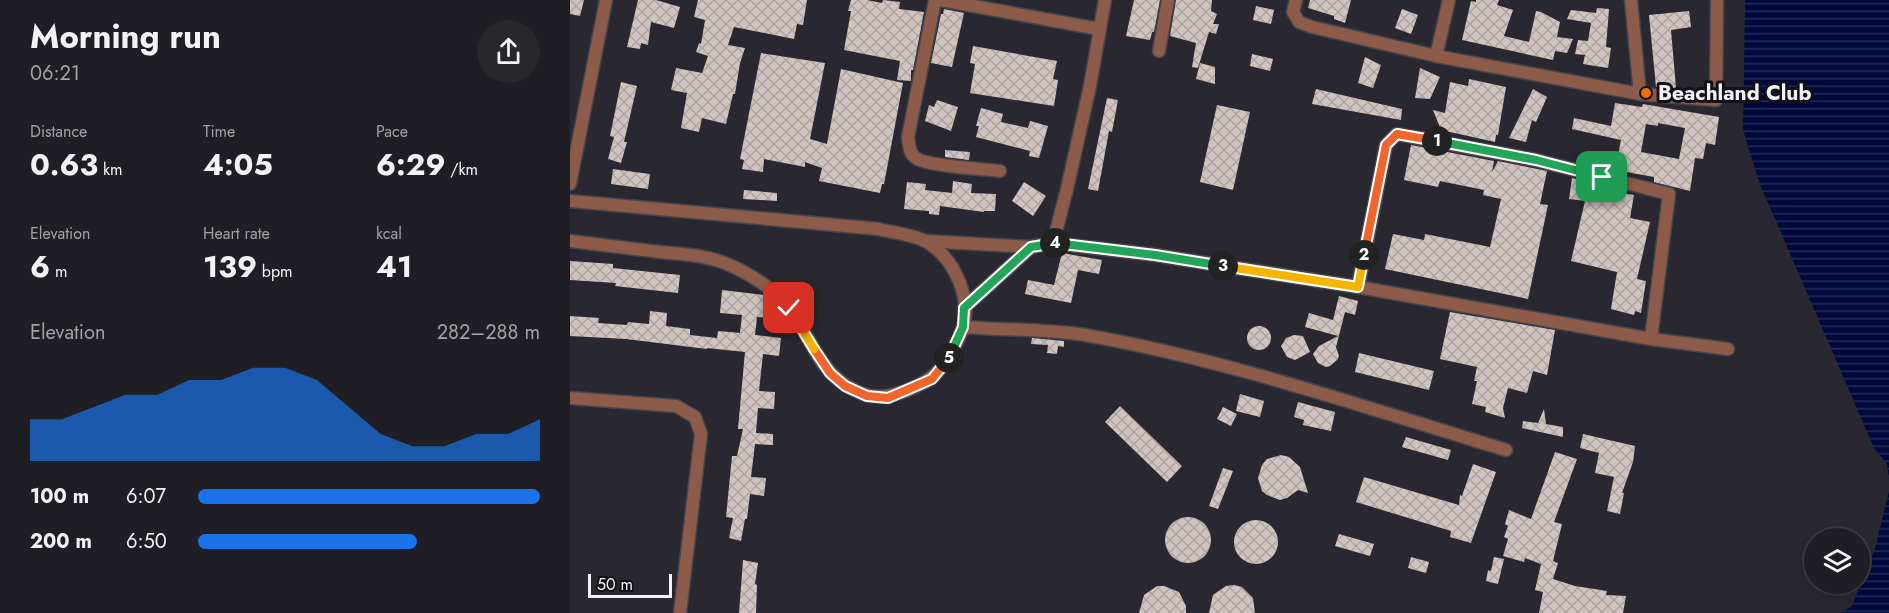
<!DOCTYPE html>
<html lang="en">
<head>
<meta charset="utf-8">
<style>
  :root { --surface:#1f1e24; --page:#27272c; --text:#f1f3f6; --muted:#a1a2a6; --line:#3c3c41; --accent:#1a73e8 }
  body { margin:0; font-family:Jost,sans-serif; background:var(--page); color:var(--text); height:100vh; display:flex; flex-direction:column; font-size:22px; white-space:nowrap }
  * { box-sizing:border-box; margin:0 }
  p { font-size:20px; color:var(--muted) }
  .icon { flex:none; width:33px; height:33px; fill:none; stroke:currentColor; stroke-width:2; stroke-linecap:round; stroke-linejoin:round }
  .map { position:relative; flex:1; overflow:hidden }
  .drawer { display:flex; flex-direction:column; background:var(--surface); width:570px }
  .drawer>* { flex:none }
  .controls { position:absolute; left:1234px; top:528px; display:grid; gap:12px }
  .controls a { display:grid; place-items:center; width:66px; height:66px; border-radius:50%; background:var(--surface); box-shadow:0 3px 9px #0003,0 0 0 2px var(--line); font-size:30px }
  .scale { position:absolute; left:18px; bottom:15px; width:84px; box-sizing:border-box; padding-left:6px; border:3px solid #f3f2f7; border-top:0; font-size:16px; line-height:21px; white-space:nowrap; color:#f3f2f7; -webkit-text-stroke:4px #121115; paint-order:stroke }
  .pin { position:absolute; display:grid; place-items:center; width:51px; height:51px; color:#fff; margin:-26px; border-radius:12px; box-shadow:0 3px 9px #0006 }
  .km { position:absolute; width:30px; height:30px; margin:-15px; border-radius:50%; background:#222; color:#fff; font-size:16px; line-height:30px; text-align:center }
  .round { display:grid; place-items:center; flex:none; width:63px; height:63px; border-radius:32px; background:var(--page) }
  .headline { display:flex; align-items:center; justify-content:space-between; height:102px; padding:0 30px }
  h1 { font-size:33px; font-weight:700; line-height:45px }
  .figures { display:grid; grid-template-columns:repeat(3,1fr); gap:9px; height:102px; padding:6px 30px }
  .figures div { display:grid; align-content:center }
  .figures b { font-size:30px; font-weight:700 }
  .figures small { font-size:16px; font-weight:400 }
  .figures p { font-size:16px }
  .chart { height:168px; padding:12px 30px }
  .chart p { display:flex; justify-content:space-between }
  .chart svg { width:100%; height:108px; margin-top:6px; fill:var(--accent); opacity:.7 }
  ul { padding:0 30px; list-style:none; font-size:20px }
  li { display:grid; grid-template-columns:96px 72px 1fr; align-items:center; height:45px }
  li i { height:15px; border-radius:8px; background:var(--accent) }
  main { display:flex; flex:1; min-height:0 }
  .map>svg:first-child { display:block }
  .water { fill:url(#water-rules) }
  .building { fill:url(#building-cross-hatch); fill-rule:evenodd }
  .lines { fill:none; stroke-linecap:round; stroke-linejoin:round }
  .minor-casing { stroke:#45444c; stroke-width:15 }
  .minor { stroke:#8d5b49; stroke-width:12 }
  .split-1-casing { stroke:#fff; stroke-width:12 }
  .split-2-casing { stroke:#fff; stroke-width:12 }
  .split-3-casing { stroke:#fff; stroke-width:12 }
  .split-4-casing { stroke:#fff; stroke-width:12 }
  .split-5-casing { stroke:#fff; stroke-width:12 }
  .split-6-casing { stroke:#fff; stroke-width:12 }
  .split-7-casing { stroke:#fff; stroke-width:12 }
  .split-1 { stroke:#22a559; stroke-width:8 }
  .split-2 { stroke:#f0652b; stroke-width:8 }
  .split-3 { stroke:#f5b400; stroke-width:8 }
  .split-4 { stroke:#22a559; stroke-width:8 }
  .split-5 { stroke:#22a559; stroke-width:8 }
  .split-6 { stroke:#f0652b; stroke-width:8 }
  .split-7 { stroke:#f5b400; stroke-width:8 }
  .food-dot { fill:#e8710a; stroke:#121115; stroke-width:2 }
  .labels { text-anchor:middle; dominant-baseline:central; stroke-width:6; stroke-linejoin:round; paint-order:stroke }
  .poi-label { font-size:21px; font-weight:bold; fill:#f3f2f7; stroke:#121115; text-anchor:start }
</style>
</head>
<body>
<main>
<section class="drawer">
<div class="headline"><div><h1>Morning run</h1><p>06:21</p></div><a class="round"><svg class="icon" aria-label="share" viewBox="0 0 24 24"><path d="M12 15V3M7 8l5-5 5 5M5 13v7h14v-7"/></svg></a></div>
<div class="figures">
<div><p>Distance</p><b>0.63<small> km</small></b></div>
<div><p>Time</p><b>4:05</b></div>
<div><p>Pace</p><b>6:29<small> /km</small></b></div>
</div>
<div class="figures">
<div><p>Elevation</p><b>6<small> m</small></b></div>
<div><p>Heart rate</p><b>139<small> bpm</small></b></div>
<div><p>kcal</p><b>41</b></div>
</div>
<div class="chart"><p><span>Elevation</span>282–288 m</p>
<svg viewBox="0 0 160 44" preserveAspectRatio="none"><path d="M0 44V27L10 27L20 22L30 17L40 17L50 11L60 11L70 6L80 6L90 11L100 22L110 33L120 38L130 38L140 33L150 33L160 27V44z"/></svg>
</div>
<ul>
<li><b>100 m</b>6:07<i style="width:100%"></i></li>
<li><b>200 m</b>6:50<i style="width:64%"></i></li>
</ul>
</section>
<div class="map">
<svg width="1319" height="613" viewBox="0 0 1319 613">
  <defs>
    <pattern id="water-rules" width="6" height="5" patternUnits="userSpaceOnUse" patternTransform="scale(1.5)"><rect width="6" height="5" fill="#00093c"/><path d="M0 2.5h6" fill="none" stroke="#262d59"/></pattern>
    <pattern id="building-cross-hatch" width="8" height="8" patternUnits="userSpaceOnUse" patternTransform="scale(1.5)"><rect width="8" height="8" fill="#d0c4c0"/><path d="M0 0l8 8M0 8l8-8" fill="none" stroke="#aea5a2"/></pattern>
  </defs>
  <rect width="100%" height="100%" fill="#292830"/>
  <g class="water">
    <polygon points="1175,0 1319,0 1319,479 1317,464 1304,448 1189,182 1173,130"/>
    <polygon points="1319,491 1319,613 1271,613 1282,606 1305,549"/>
  </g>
  <g class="building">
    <polygon points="0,0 14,0 10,16 0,14"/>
    <polygon points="68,0 86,0 110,7 104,28 81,22 78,45 71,43 70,49 57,47"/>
    <polygon points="128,0 237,0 233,25 227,24 224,39 164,27 158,45 175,48 170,63 165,94 163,94 156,124 132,118 129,132 111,128 117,93 101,90 106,68 132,73 138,56 126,52 129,43 131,44 135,20 124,17"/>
    <polygon points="281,0 297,0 312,3 313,0 330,2 329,9 354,12 343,70 341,70 341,81 327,80 330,61 274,50 281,11 278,11"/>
    <polygon points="564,0 590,0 584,32 582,32 580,40 556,36"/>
    <polygon points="606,0 642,0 641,11 647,14 643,24 649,24 646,34 639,32 628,68 622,67 626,43 600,36"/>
    <polygon points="740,0 781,0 775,23 764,19 764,16 738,8"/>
    <polygon points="906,0 929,0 927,5 943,10 934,36 959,42 966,11 971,12 990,22 987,37 1003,39 997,53 985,51 983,60 892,40 901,1 906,2"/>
    <polygon points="686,6 704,10 701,24 683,20"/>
    <polygon points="1027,8 1039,9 1036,47 1041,48 1038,68 1013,64 1015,55 1005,54 1008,40 1018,41 1021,23 997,19 1001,10 1026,13"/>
    <polygon points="374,9 394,13 382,67 361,63 371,14 373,14"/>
    <polygon points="832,9 848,15 841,34 825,28"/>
    <polygon points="1119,11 1121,27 1101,30 1106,88 1086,87 1079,15"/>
    <polygon points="403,46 487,61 483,79 488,80 484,106 400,93 405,64 400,63"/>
    <polygon points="191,53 255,63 240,139 257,144 271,69 333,83 314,184 312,184 310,193 249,181 252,168 235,162 235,167 194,159 193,172 172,169 174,160 170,159"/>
    <polygon points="682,54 703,59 700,71 680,66"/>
    <polygon points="795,57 811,65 803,88 788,83"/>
    <polygon points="630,63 645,67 645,84 626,79"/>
    <polygon points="850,68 870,77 860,99 845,98"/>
    <polygon points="899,79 936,87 928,135 926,135 925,142 871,130 863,110 875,113 880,82 898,86"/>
    <polygon points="51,82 67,86 54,142 57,142 51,163 38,159 44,137 40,136"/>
    <polygon points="746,89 832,109 831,120 742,104"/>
    <polygon points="963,89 977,97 966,122 962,120 956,142 939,138"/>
    <polygon points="537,98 548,100 542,132 539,131 528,191 518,189"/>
    <polygon points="367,100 388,107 381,131 355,121 359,105 364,107"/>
    <path d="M1045 103 1072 107 1073 104 1149 117 1145 145 1136 143 1133 159 1125 158 1120 191 1084 182V177L1045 170 1051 140 1002 129 1004 118 1041 126ZM1088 123 1115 128 1109 159 1071 152 1076 124 1088 126Z"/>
    <polygon points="647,105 680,112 663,190 630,182"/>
    <polygon points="411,108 433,114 431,122 458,128 460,121 478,126 469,158 459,156 460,151 406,137 409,126 406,126"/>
    <polygon points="841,145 924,161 922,172 928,161 977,171 970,204 978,205 958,299 815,269 823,234 854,240 855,234 920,247 931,199 913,195 914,190 870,181 868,187 834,180"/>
    <polygon points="375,150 400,152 399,160 375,157"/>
    <polygon points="43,169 80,174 78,189 41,184"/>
    <polygon points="1002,178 1046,189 1046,192 1064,195 1060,218 1080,222 1067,279 1076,281 1071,313 1065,311 1064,315 1041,309 1047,272 1001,261 1015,201 999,199"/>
    <polygon points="383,181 402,184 401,193 426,194 425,211 414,211 414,212 370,206 369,215 359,214 359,211 334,209 337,182 356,184 355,190 382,193"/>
    <polygon points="454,182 476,196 463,216 442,201"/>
    <polygon points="174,190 207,193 207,201 173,199"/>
    <polygon points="492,253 532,260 529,274 508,270 501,303 455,294 458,280 484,285"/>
    <polygon points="0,261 43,264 43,268 110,275 108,293 45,286 46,283 0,280"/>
    <polygon points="152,290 194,295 203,303 201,318 187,317 185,335 211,338 209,356 193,354 189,391 205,392 204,409 188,408 186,433 203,434 203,445 185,444 181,477 196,478 194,496 180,494 177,519 175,519 171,541 159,538 163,518 156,517 162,456 167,456 173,429 168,429 175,352 137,348 137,349 56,339 0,336 0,316 29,318 28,323 57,325 58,322 79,324 80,311 97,313 96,326 120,329 120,335 147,338 148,331 170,333 172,315 150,313"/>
    <polygon points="769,296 788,301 785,315 775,312 766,347 769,356 767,360 760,366 756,367 748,363 743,354 749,346 768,336 735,327 739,313 763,320"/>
    <polygon points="880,312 985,330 977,375 963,371 957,393 938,388 933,408 935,418 915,412 916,407 902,404 907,381 904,381 907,367 870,359"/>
    <circle cx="689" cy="338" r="12"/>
    <polygon points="724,335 733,336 740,352 725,360 717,357 711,346 716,338"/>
    <polygon points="462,338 494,341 494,347 488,346 487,354 477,353 478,345 461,344"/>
    <polygon points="789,353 864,371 859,390 785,372"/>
    <polygon points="670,394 694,401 690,417 666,411"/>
    <polygon points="728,402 765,412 761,431 733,425 734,420 724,417"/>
    <polygon points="550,406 612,466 597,482 535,422"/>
    <polygon points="653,407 667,414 661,426 647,419"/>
    <polygon points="974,409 976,424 993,427 993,437 952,428 953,421 968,423"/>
    <polygon points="1013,434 1065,446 1063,462 1052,493 1054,493 1050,514 1037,511 1044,477 1025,473 1029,453 1010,448"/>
    <polygon points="836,437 881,450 878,460 832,447"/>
    <polygon points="985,452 1007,459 984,522 992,524 983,561 988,563 983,579 1005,586 1037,591 1036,595 1056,596 1053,613 969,613 973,592 965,590 971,564 955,558 954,562 933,556 938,539 934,537 938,526 935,524 939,510 961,519"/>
    <polygon points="711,455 719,457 730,467 738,493 728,490 717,498 710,500 697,495 692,491 688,478 692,465 697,459"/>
    <polygon points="903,464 926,472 901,543 880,537 881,531 786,502 794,477 889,505 890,495 892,496"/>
    <polygon points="653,468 663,471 648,509 639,506"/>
    <circle cx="618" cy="540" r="23"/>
    <circle cx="686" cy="542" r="22"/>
    <polygon points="769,534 804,544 800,556 765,546"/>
    <polygon points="841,557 859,562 856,573 838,568"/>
    <polygon points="924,557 934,559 928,584 916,581 918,570 921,571"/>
    <polygon points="173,560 188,563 185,584 187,585 186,613 169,613"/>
    <polygon points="664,585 672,587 683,598 685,613 639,613 643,595 656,586"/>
    <polygon points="587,586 594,586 609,592 616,606 616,613 569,613 574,595"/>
  </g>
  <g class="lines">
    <defs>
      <g id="minor">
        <path d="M365 0 338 137C339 144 339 154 346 158 356 166 415 169 430 171"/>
        <polyline points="371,0 529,29"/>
        <polyline points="726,0 723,12 729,22 742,27 866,56 1070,94 1061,0"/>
        <polyline points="589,51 598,0"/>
        <polyline points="866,56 879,0"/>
        <polyline points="1070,94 1146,100 1147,0"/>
        <polyline points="0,184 36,0"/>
        <path d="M0 201 309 229C324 233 343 234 357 242 385 259 404 301 391 333 379 361 368 379 338 390 319 397 305 400 286 391 247 372 243 339 219 308 204 289 179 273 157 264 136 255 112 254 90 252 60 248 30 245 0 241"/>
        <polyline points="356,241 461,247 483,243 585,255 788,287 1081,339 1158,349"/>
        <polyline points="483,243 497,189 520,86 535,0"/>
        <polyline points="788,287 816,145 827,134 966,160 1099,194 1081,339"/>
        <polyline points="394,308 461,247"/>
        <path d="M393 327C432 330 478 329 515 335 658 360 797 408 936 450"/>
        <polyline points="0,398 106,406 125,417 131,434 110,613"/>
      </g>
    </defs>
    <use href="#minor" class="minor-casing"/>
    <use href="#minor" class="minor"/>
  </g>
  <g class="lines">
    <defs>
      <polyline id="split-1" points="867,141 966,160 1032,177"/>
      <polyline id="split-2" points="794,255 816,145 827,134 867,141"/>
      <polyline id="split-3" points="653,266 788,287 794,255"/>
      <polyline id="split-4" points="485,243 585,255 653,266"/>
      <polyline id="split-5" points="379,358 393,327 394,308 461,247 485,243"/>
      <polyline id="split-6" points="244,349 260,373 275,386 297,396 318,398 362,379 379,358"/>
      <polyline id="split-7" points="219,308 244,349"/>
    </defs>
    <use href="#split-1" class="split-1-casing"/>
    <use href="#split-2" class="split-2-casing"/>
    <use href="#split-3" class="split-3-casing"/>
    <use href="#split-4" class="split-4-casing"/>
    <use href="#split-5" class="split-5-casing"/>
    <use href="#split-6" class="split-6-casing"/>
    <use href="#split-7" class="split-7-casing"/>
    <use href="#split-1" class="split-1"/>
    <use href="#split-2" class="split-2"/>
    <use href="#split-3" class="split-3"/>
    <use href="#split-4" class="split-4"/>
    <use href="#split-5" class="split-5"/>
    <use href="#split-6" class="split-6"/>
    <use href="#split-7" class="split-7"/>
  </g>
  <circle class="food-dot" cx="1076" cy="93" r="6"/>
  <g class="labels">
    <g class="poi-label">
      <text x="1088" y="93">Beachland Club</text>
    </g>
  </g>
</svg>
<div class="controls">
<a><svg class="icon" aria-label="layers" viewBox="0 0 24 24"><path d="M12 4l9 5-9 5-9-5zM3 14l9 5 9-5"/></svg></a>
</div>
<div class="scale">50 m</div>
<div class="pin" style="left:1032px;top:177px;background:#1e9e55"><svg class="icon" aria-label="arrive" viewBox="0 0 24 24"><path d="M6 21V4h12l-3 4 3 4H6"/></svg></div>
<div class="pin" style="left:219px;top:308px;background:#d93025"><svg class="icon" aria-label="check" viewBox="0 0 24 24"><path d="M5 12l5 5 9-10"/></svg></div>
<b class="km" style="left:867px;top:141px">1</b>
<b class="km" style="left:794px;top:255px">2</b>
<b class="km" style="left:653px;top:266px">3</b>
<b class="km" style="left:485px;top:243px">4</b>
<b class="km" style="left:379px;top:358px">5</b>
</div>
</main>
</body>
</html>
